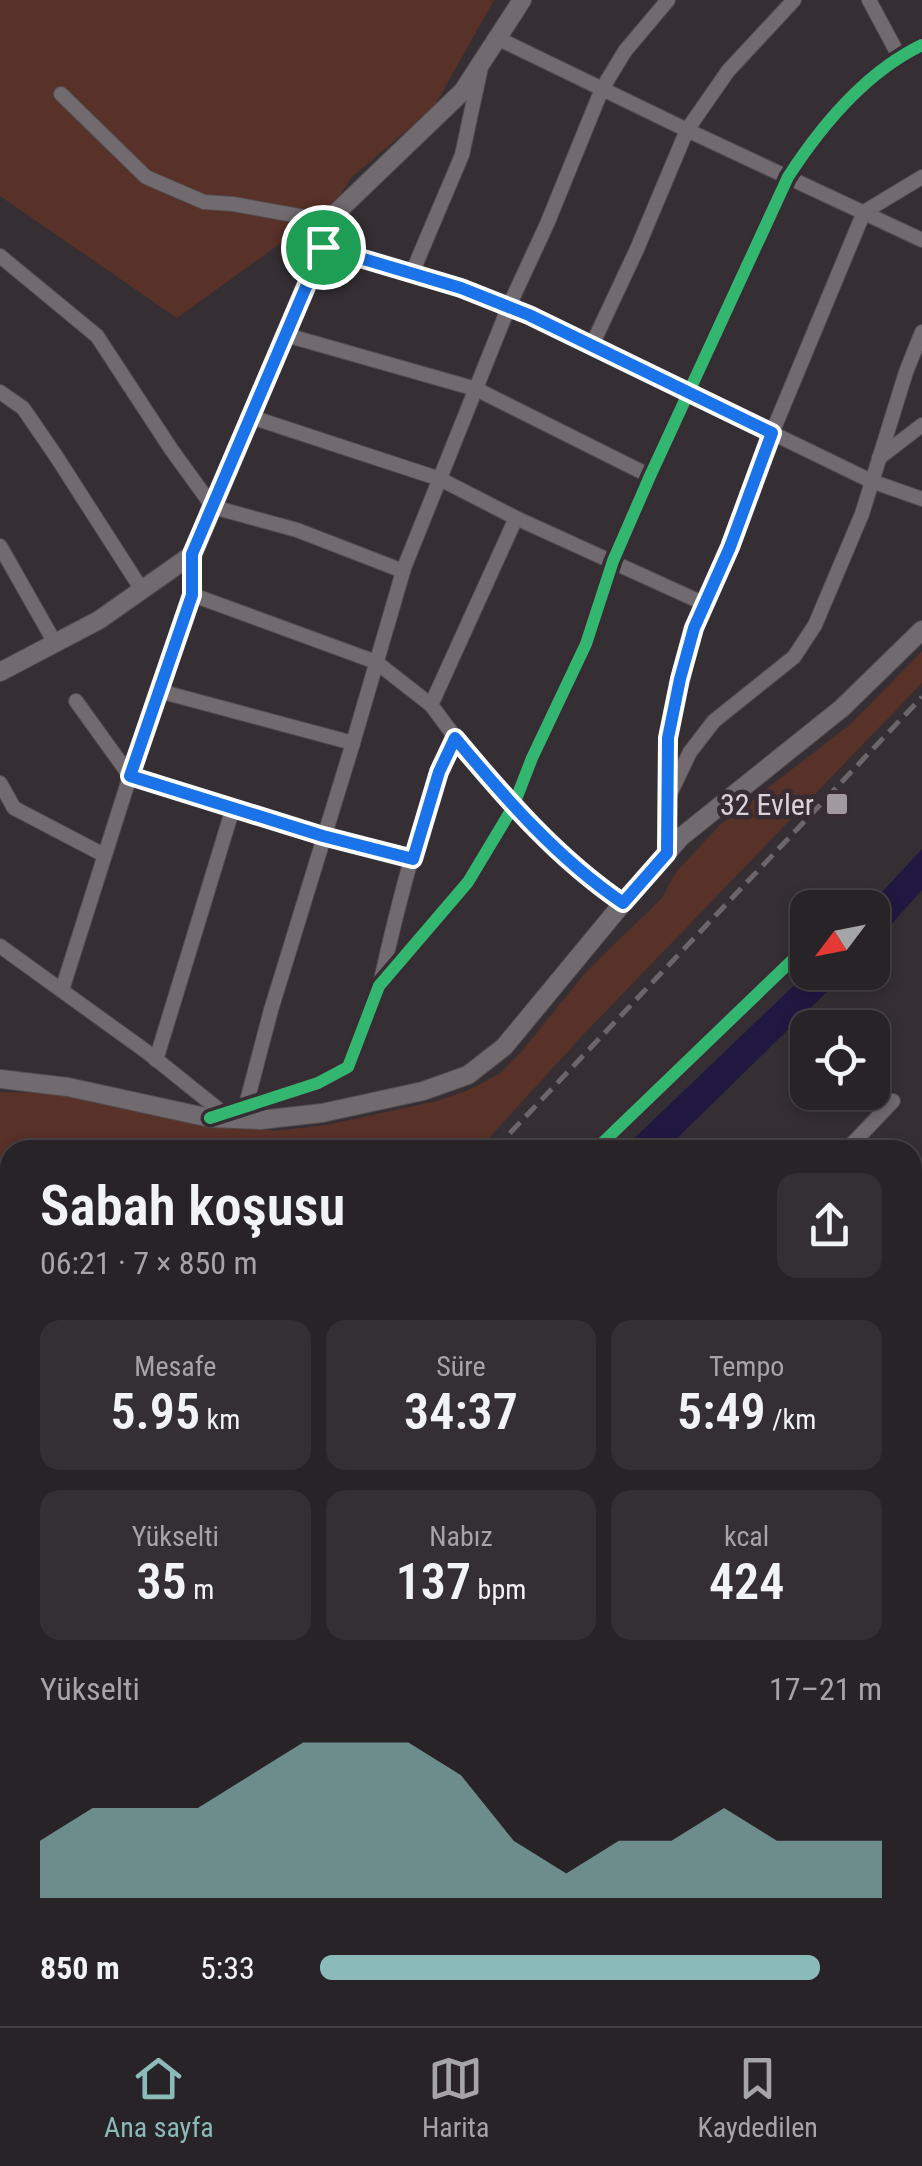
<!DOCTYPE html>
<html lang="tr">
<head>
<meta charset="utf-8">
<style>
  :root { --surface:#282326; --page:#342f32; --text:#f1f3f6; --muted:#a5a4a7; --line:#444043; --accent:#8bbbb9 }
  body { margin:0; font-family:"Roboto Condensed",sans-serif; background:var(--page); color:var(--text); height:100vh; display:flex; flex-direction:column; font-size:38px; white-space:nowrap }
  * { box-sizing:border-box; margin:0 }
  p { font-size:32px; color:var(--muted) }
  .icon { flex:none; width:55px; height:55px; fill:none; stroke:currentColor; stroke-width:2; stroke-linecap:round; stroke-linejoin:round }
  .map { position:relative; flex:1; overflow:hidden }
  .panel { position:absolute; left:0px; top:1140px; width:922px; height:888px; display:flex; flex-direction:column; background:var(--surface); border-radius:30px 30px 0 0; box-shadow:0 5px 15px #0003,0 0 0 2px var(--line) }
  .panel>* { flex:none }
  .needle { width:65px; rotate:238deg }
  .fabs { position:absolute; left:790px; top:890px; display:grid; gap:20px }
  .fabs a { display:grid; place-items:center; width:100px; height:100px; border-radius:20px; background:var(--surface); box-shadow:0 5px 15px #0003,0 0 0 2px var(--line); font-size:50px }
  .pin { position:absolute; display:grid; place-items:center; width:85px; height:85px; color:#fff; margin:-42px; border:5px solid #fff; border-radius:50%; box-shadow:0 2px 10px #0007 }
  .round { display:grid; place-items:center; flex:none; width:105px; height:105px; border-radius:20px; background:var(--page) }
  .overview { display:flex; align-items:center; justify-content:space-between; height:170px; padding:0 40px }
  h1 { font-size:55px; font-weight:600; line-height:75px }
  .figures { display:grid; grid-template-columns:repeat(3,1fr); gap:15px; height:170px; padding:10px 40px }
  .figures div { display:grid; align-content:center; border-radius:20px; background:var(--page); text-align:center }
  .figures b { font-size:50px; font-weight:600 }
  .figures small { font-size:28px; font-weight:400 }
  .figures p { font-size:28px }
  .chart { height:280px; padding:20px 40px }
  .chart p { display:flex; justify-content:space-between }
  .chart svg { width:100%; height:180px; margin-top:10px; fill:var(--accent); opacity:.7 }
  ul { padding:0 40px; list-style:none; font-size:32px }
  li { display:grid; grid-template-columns:160px 120px 1fr; align-items:center; height:75px }
  li i { height:25px; border-radius:12px; background:var(--accent) }
  .dock { display:flex; justify-content:space-around; align-items:center; height:140px; border-top:2px solid var(--line); background:var(--surface); font-size:28px; color:var(--muted) }
  .dock a { display:grid; justify-items:center; gap:5px }
  .dock .selected { color:var(--accent) }
  .map>svg:first-child { display:block }
  .green { fill:#583128 }
  .water { fill:#211841 }
  .lines { fill:none; stroke-linecap:round; stroke-linejoin:round }
  .stream { stroke:#211841; stroke-width:5 }
  .minor-casing { stroke:#524c4f; stroke-width:16 }
  .tertiary-casing { stroke:#524c4f; stroke-width:20 }
  .secondary-casing { stroke:#524c4f; stroke-width:22 }
  .minor { stroke:#716b6f; stroke-width:14 }
  .tertiary { stroke:#716b6f; stroke-width:18 }
  .secondary { stroke:#6d666a; stroke-width:20 }
  .rail { stroke:#6c666a; stroke-width:5; stroke-dasharray:15 8; stroke-linecap:butt }
  .cycleway-casing { stroke:#382c34; stroke-width:19 }
  .cycleway { stroke:#33b770; stroke-width:12 }
  .route-casing { stroke:#fff; stroke-width:20 }
  .route { stroke:#1a73e8; stroke-width:12 }
  .poi-dot { fill:#a0999d; stroke:#382c34; stroke-width:4 }
  .labels { text-anchor:middle; dominant-baseline:central; stroke-width:9; stroke-linejoin:round; paint-order:stroke }
  .poi-label { font-size:30px; fill:#dad2d6; stroke:#382c34; text-anchor:end }
</style>
</head>
<body>
<div class="map">
<svg width="922" height="2026" viewBox="0 0 922 2026">
  <rect width="100%" height="100%" fill="#352f33"/>
  <g class="green">
    <polygon points="0,0 494,0 434,107 351,178 312,241 302,228 177,318 0,196"/>
    <polygon points="922,651 922,683 582,1036 478,1150 10,1150 10,1444 0,1448 0,1092 59,1093 275,1131 326,1125 437,1101 466,1091 499,1074 522,1051 585,973 662,898 676,872 720,825 852,723"/>
  </g>
  <g class="water">
    <polygon points="922,849 922,890 873,945 872,908 868,907"/>
    <polygon points="808,972 846,973 665,1150 622,1150"/>
  </g>
  <g class="lines">
    <g class="stream">
      <polyline points="0,1807 2,1809"/>
      <polyline points="303,2018 311,2026"/>
    </g>
    <defs>
      <g id="minor">
        <polyline points="869,0 899,56"/>
        <polyline points="497,38 687,130 922,240"/>
        <polyline points="61,94 146,177 204,202 233,204 333,222"/>
        <polyline points="323,247 461,288 529,315 871,481 922,499"/>
        <polyline points="0,256 97,336 171,449 213,507 297,530 403,571"/>
        <polyline points="412,273 462,155 481,67"/>
        <polyline points="286,335 476,389 650,476"/>
        <polyline points="592,345 637,249 687,130 728,71 794,0"/>
        <polyline points="0,392 23,408 56,456 142,590"/>
        <polyline points="251,417 440,479 516,518 705,604"/>
        <polyline points="879,458 922,425"/>
        <polyline points="0,546 55,643"/>
        <polyline points="193,595 376,662 431,705 455,737 513,807 587,878 623,903"/>
        <polyline points="159,691 353,743"/>
        <polyline points="76,701 130,776 323,836 413,859"/>
        <polyline points="431,705 516,518"/>
        <polyline points="0,783 14,808 104,855"/>
        <polyline points="668,798 668,738 681,679 694,628 730,547 772,433 864,212 922,177"/>
        <polyline points="667,853 668,798 690,752 714,721 794,657 815,625 862,514 906,372 922,332"/>
        <polyline points="0,946 147,1052 223,1113"/>
        <path d="M381 980C399 900 421 812 455 737"/>
        <polyline points="62,990 130,776 193,595 193,554"/>
        <polyline points="156,1060 233,808"/>
        <polyline points="246,1105 271,1010 353,743 404,568 509,306 547,224 602,89 625,51 668,0"/>
        <path d="M217 1115 318 1083 348 1067 379 986 468 882 513 807 532 758 586 644 613 561 650 476 788 177C821 126 866 72 922 45"/>
        <polyline points="854,1142 893,1101"/>
        <polyline points="845,1150 854,1142 860,1150"/>
        <polyline points="912,1214 922,1225"/>
        <polyline points="912,1511 922,1522"/>
        <polyline points="912,1572 922,1563"/>
        <polyline points="912,1691 922,1701"/>
        <polyline points="0,1746 10,1749"/>
        <polyline points="912,1818 922,1810"/>
        <polyline points="322,2018 330,2026"/>
        <polyline points="471,2018 478,2026"/>
        <polyline points="634,2018 642,2026"/>
        <polyline points="782,2018 787,2022"/>
        <polyline points="815,2026 816,2018"/>
      </g>
      <g id="tertiary">
        <polyline points="0,672 99,620 193,554 337,212 463,91 522,0"/>
        <polyline points="0,1079 68,1087 210,1118 260,1120 322,1113 423,1091 468,1075 504,1047 623,903 681,837 842,708 922,630"/>
      </g>
      <g id="secondary">
        <polyline points="912,1360 922,1352"/>
        <polyline points="0,1768 10,1779"/>
        <polyline points="0,1852 10,1855"/>
        <polyline points="198,2018 201,2026"/>
        <polyline points="229,2026 229,2018"/>
      </g>
    </defs>
    <use href="#minor" class="minor-casing"/>
    <use href="#tertiary" class="tertiary-casing"/>
    <use href="#secondary" class="secondary-casing"/>
    <use href="#minor" class="minor"/>
    <use href="#tertiary" class="tertiary"/>
    <use href="#secondary" class="secondary"/>
    <g class="rail">
      <polyline points="494,1150 922,697"/>
      <polyline points="0,1463 10,1459"/>
    </g>
    <defs>
      <g id="cycleway">
        <path d="M210 1118 318 1083 348 1067 379 986 468 882 513 807 532 758 586 644 613 561 650 476 788 177C821 126 866 72 922 45"/>
        <polyline points="595,1150 808,945"/>
      </g>
    </defs>
    <use href="#cycleway" class="cycleway-casing"/>
    <use href="#cycleway" class="cycleway"/>
  </g>
  <g class="lines">
    <defs>
      <path id="route" d="M323 247 461 288 529 315 772 433 730 547 694 628 680 679 668 738 667 853 623 903C557 858 506 799 455 738L439 772 413 859 323 836 130 776 192 595V554Z"/>
    </defs>
    <use href="#route" class="route-casing"/>
    <use href="#route" class="route"/>
  </g>
  <rect class="poi-dot" x="825" y="792" width="24" height="24" rx="5"/>
  <g class="labels">
    <g class="poi-label">
      <text x="814" y="804">32 Evler</text>
    </g>
  </g>
</svg>
<div class="fabs">
<a><svg class="needle" viewBox="-14 -14 28 28"><path d="M0-13l5 13h-10z" fill="#e53935"/><path d="M0 13l5-13h-10z" fill="#a5a4a7"/></svg></a>
<a><svg class="icon" aria-label="locate" viewBox="0 0 24 24"><circle cx="12" cy="12" r="6"/><path d="M12 2v4M12 18v4M2 12h4M18 12h4"/></svg></a>
</div>
<div class="pin" style="left:323px;top:247px;background:#1e9e55"><svg class="icon" aria-label="arrive" viewBox="0 0 24 24"><path d="M6 21V4h12l-3 4 3 4H6"/></svg></div>
<section class="panel">
<div class="overview"><div><h1>Sabah koşusu</h1><p>06:21 · 7 × 850 m</p></div><a class="round"><svg class="icon" aria-label="share" viewBox="0 0 24 24"><path d="M12 15V3M7 8l5-5 5 5M5 13v7h14v-7"/></svg></a></div>
<div class="figures">
<div><p>Mesafe</p><b>5.95<small> km</small></b></div>
<div><p>Süre</p><b>34:37</b></div>
<div><p>Tempo</p><b>5:49<small> /km</small></b></div>
</div>
<div class="figures">
<div><p>Yükselti</p><b>35<small> m</small></b></div>
<div><p>Nabız</p><b>137<small> bpm</small></b></div>
<div><p>kcal</p><b>424</b></div>
</div>
<div class="chart"><p><span>Yükselti</span>17–21 m</p>
<svg viewBox="0 0 160 44" preserveAspectRatio="none"><path d="M0 44V30L10 22L20 22L30 22L40 14L50 6L60 6L70 6L80 14L90 30L100 38L110 30L120 30L130 22L140 30L150 30L160 30V44z"/></svg>
</div>
<ul>
<li><b>850 m</b>5:33<i style="width:89%"></i></li>
</ul>
</section>
</div>
<nav class="dock">
<a class="selected"><svg class="icon" aria-label="home" viewBox="0 0 24 24"><path d="M3 11l9-7 9 7M6 9v11h12V9"/></svg>Ana sayfa</a>
<a><svg class="icon" aria-label="map" viewBox="0 0 24 24"><path d="M3 6l6-2 6 2 6-2v14l-6 2-6-2-6 2zM9 4v14M15 6v14"/></svg>Harita</a>
<a><svg class="icon" aria-label="saved" viewBox="0 0 24 24"><path d="M7 4h10v16l-5-4-5 4z"/></svg>Kaydedilen</a>
</nav>
</body>
</html>
